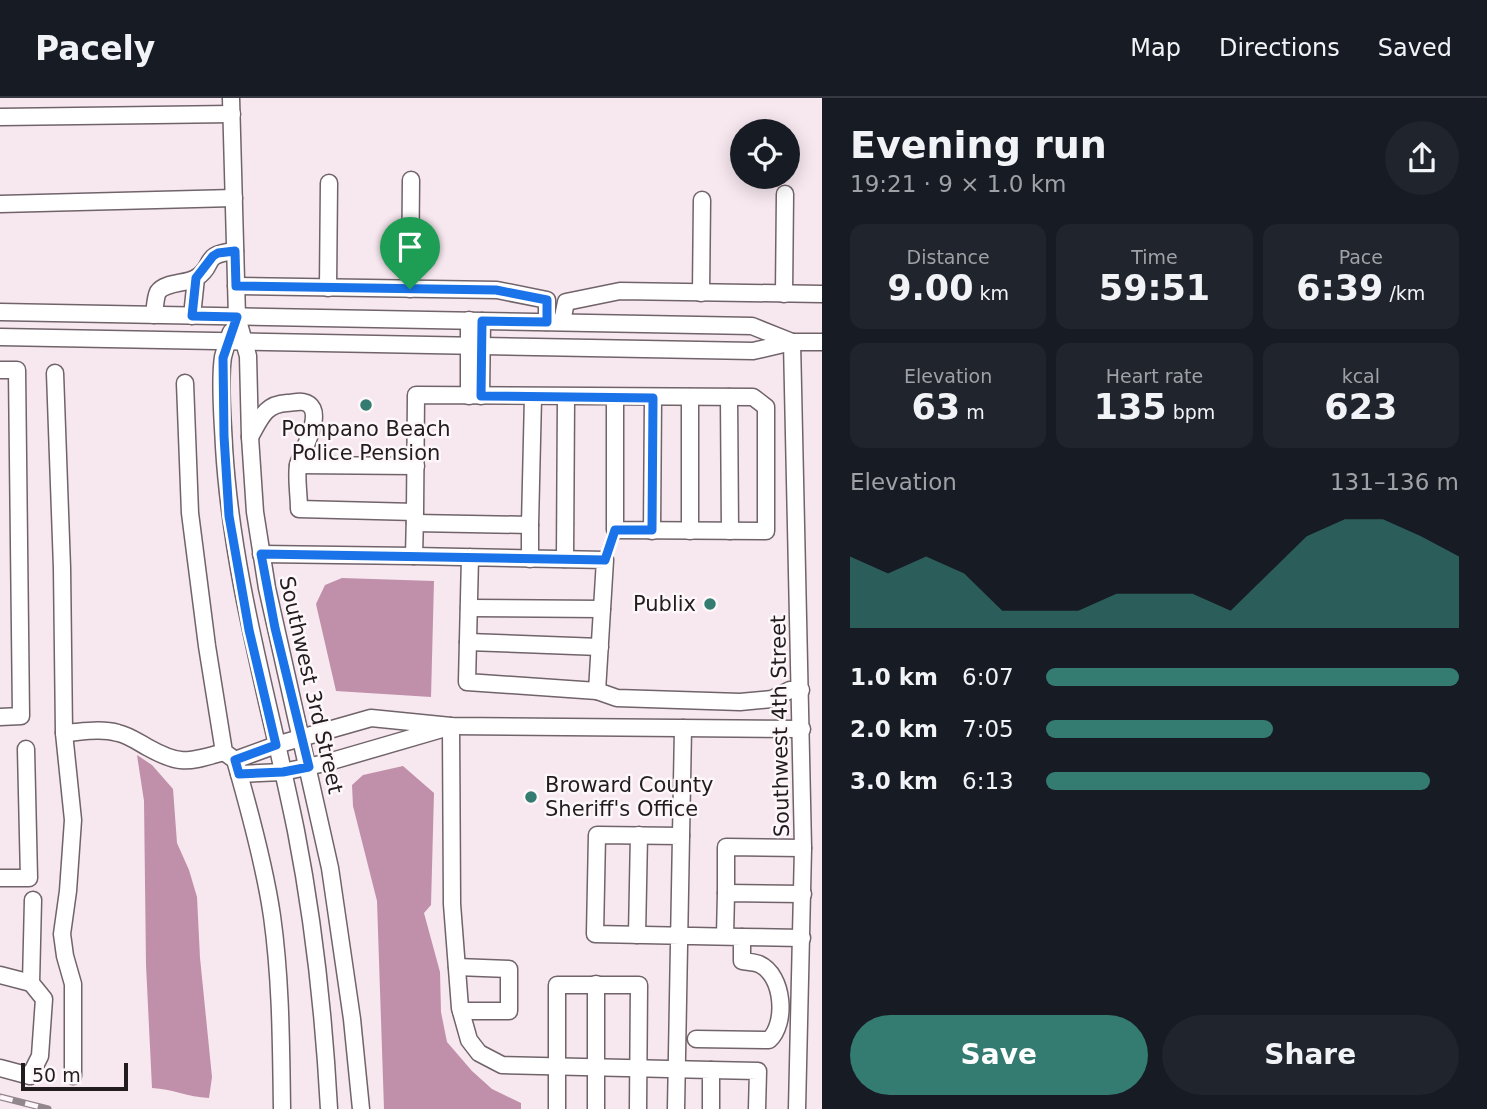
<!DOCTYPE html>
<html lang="en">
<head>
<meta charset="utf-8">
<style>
  :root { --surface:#171b24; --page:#20242c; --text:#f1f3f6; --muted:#9ea1a6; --line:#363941; --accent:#347b72 }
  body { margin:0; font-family:"DejaVu Sans",sans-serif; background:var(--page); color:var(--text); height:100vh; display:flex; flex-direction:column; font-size:26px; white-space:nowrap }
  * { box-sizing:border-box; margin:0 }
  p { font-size:23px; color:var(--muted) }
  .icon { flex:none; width:38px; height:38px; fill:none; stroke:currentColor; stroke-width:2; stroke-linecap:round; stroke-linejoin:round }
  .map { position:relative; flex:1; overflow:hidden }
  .details { display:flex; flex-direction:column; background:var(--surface); width:665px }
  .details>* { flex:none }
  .controls { position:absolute; left:730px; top:21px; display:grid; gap:14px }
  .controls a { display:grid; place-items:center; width:70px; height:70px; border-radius:50%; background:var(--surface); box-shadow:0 4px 18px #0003; font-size:35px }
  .scale { position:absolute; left:21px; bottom:18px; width:107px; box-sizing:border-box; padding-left:7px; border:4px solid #221c1f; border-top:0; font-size:19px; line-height:24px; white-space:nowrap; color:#221c1f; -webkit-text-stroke:5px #fef7fa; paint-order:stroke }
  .pin { position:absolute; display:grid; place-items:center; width:60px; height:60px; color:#fff; margin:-72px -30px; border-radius:50% 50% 50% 0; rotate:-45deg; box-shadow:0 0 7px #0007 }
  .pin .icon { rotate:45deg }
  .round { display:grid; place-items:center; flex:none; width:74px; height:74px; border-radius:37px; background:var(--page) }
  .headline { display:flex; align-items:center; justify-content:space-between; height:119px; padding:0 28px }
  h1 { font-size:38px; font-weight:700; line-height:52px }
  .figures { display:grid; grid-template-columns:repeat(3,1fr); gap:10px; height:119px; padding:7px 28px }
  .figures div { display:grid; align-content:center; border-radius:14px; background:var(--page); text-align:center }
  .figures b { font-size:35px; font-weight:700 }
  .figures small { font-size:19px; font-weight:400 }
  .figures p { font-size:19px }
  .chart { height:196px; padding:14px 28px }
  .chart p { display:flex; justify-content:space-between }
  .chart svg { width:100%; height:126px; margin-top:7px; fill:var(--accent); opacity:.7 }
  .cta { display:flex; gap:14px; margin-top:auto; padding:14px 28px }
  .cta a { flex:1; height:80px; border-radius:42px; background:var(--accent); color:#fff; font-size:28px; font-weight:700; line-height:80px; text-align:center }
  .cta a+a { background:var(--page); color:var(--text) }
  ul { padding:0 28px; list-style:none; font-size:23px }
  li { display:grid; grid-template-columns:112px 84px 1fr; align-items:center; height:52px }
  li i { height:18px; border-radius:9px; background:var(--accent) }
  header { display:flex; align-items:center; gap:42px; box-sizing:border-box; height:98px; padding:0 35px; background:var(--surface); border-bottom:2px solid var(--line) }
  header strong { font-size:33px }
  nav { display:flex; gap:38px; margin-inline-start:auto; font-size:24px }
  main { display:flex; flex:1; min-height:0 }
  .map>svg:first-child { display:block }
  .water { fill:#c090aa }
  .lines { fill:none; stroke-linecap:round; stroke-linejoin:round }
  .minor-casing { stroke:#70636a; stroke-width:19 }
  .minor { stroke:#fff; stroke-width:16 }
  .rail-casing { stroke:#92878c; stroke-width:7 }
  .rail { stroke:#fef7fa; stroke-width:4.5; stroke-dasharray:13; stroke-linecap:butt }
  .route-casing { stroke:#fff; stroke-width:14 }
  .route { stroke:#1a73e8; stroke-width:9 }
  .poi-dot { fill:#347b72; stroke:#fef7fa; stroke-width:2.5 }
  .labels { text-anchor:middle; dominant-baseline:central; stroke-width:5; stroke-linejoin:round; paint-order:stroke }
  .poi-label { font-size:21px; fill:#221c1f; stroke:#fef7fa }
  .street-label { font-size:21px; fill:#221c1f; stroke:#fef7fa }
</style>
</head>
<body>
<header>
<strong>Pacely</strong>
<nav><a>Map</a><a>Directions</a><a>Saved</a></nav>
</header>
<main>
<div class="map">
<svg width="822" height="1011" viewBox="0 0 822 1011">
  <rect width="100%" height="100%" fill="#f7e7ef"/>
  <g class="water">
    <polygon points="342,480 434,483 431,599 336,593 316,506 325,487"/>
    <path d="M137 657 152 667 173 691 177 745 189 772 197 799 200 860 212 979 209 1000C188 999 172 991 152 990L146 867 144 703Z"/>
    <polygon points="403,668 434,695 431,807 424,815 440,874 441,914 447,944 472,973 492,991 521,1005 521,1011 384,1011 377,803 353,708 352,687 363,677"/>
  </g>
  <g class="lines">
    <defs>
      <g id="minor">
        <polyline points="231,0 237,219 248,258 250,339 255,414 267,490 330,770 352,921 361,1011"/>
        <polyline points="0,19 232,16"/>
        <polyline points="0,106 234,100"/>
        <polyline points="236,188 497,192 547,202 547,224"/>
        <polyline points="328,190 329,85"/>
        <polyline points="410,191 411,82"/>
        <polyline points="701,195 702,102"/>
        <polyline points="784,196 785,96"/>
        <polyline points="0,214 752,228 792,244"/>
        <path d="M154 217C155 211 155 200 158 194 165 184 186 186 196 180 217 167 199 157 235 153"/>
        <polyline points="192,218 196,180"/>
        <polyline points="469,222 469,298"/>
        <polyline points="562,224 566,204 620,193 822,196"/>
        <path d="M231 234C228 242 225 251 223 259 219 284 223 324 224 349 232 481 270 605 296 733 314 825 324 918 329 1011"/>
        <polyline points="0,239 753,253 792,244 822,244"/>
        <polyline points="792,244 803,750 797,1011"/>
        <polyline points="0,272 17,272 21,618 0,619"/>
        <path d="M55 275 62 470 64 635C81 634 101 630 118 635 128 637 138 644 147 649 181 668 188 664 224 654"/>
        <path d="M185 285 190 415 207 548 224 654 235 662 239 676C252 722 265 770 272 818 281 882 281 946 282 1011"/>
        <polyline points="481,298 482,223"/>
        <polyline points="729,299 730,433"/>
        <path d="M250 339C260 322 264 306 287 305 292 305 298 303 303 304 329 309 301 354 298 367 296 380 299 397 299 411L415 414 416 297 753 299 766 309V433L615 432V300"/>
        <polyline points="298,367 416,368"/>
        <polyline points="415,425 530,427 533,299"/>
        <polyline points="652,433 653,300"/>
        <polyline points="690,433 690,299"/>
        <polyline points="261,456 414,458 415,417"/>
        <polyline points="414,458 605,462 597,593 467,584 470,459"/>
        <polyline points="530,461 530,427"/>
        <polyline points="565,461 566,299"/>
        <polyline points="469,510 602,511"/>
        <polyline points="468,544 600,549"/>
        <polyline points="597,593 617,600 740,604 772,601 790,592 801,592"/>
        <polyline points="451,628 452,806 460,910 469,942 479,955 502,967 711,972 711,1011"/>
        <polyline points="64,635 73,722 68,793 62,836 65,858 73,886 73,978"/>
        <polyline points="235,662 276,647 371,620 451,628 802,631"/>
        <polyline points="239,676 283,674 325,665 442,631"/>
        <polyline points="681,738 683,630"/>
        <polyline points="0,780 29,780 26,651"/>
        <polyline points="726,795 726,749 803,750"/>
        <polyline points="637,837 639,737"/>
        <polyline points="725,838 726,795 803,796"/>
        <polyline points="742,839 802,840"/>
        <polyline points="457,869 509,871 509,913 461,913"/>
        <polyline points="0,877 31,885"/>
        <polyline points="0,970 30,978 40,958 44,901 31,885 33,802"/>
        <polyline points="711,972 758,973 757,1011"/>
        <polyline points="557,1011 557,887 639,887 638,1011"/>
        <polyline points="596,1011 596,886"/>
        <path d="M676 1011 681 738 597 737 595 836 742 839V863C747 864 754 864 759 866 784 877 787 926 769 942L696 941"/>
      </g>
    </defs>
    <use href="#minor" class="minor-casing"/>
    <use href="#minor" class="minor"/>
    <defs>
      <polyline id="rail" points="0,999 48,1011"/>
    </defs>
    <use href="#rail" class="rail-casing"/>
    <use href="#rail" class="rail"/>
  </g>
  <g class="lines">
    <defs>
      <polygon id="route" points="235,153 236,188 496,192 547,202 547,224 482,223 481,298 653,300 652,432 615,432 605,462 261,456 275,530 309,669 283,674 239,676 235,662 276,647 249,532 229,418 224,338 223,260 237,219 192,218 196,180 213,158 218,155"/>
    </defs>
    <use href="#route" class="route-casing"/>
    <use href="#route" class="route"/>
  </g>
  <g class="poi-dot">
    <circle cx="366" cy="307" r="7"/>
    <circle cx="710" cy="506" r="7"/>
    <circle cx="531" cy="699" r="7"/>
  </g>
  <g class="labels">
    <g class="poi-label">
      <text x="366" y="331">Pompano Beach<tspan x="366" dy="24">Police Pension</tspan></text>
      <text x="696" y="506" text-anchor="end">Publix</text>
      <text x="545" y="687" text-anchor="start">Broward County<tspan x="545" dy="24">Sheriff's Office</tspan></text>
    </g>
    <g class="street-label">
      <text transform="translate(311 587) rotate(77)">Southwest 3rd Street</text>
      <text transform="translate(780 628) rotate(-91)">Southwest 4th Street</text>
    </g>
  </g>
</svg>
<div class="controls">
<a><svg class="icon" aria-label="locate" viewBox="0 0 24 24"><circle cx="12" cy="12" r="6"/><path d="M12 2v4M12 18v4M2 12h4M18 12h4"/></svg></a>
</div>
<div class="scale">50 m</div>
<div class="pin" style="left:410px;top:191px;background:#1e9e55"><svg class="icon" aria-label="arrive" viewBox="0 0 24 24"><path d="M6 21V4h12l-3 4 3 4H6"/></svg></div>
</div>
<section class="details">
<div class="headline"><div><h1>Evening run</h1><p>19:21 · 9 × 1.0 km</p></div><a class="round"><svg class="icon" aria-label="share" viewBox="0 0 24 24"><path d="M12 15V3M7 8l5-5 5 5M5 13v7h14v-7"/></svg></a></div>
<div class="figures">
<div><p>Distance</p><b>9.00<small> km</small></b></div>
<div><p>Time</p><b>59:51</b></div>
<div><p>Pace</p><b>6:39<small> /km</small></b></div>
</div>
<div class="figures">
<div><p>Elevation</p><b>63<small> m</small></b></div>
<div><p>Heart rate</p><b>135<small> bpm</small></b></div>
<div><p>kcal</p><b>623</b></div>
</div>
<div class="chart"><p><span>Elevation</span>131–136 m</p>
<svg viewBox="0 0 160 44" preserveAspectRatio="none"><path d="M0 44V19L10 25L20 19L30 25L40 38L50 38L60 38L70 32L80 32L90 32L100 38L110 25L120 12L130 6L140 6L150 12L160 19V44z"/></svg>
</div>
<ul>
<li><b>1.0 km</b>6:07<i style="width:100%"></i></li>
<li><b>2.0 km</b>7:05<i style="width:55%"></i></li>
<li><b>3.0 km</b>6:13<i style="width:93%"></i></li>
</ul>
<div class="cta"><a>Save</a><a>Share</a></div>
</section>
</main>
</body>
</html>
